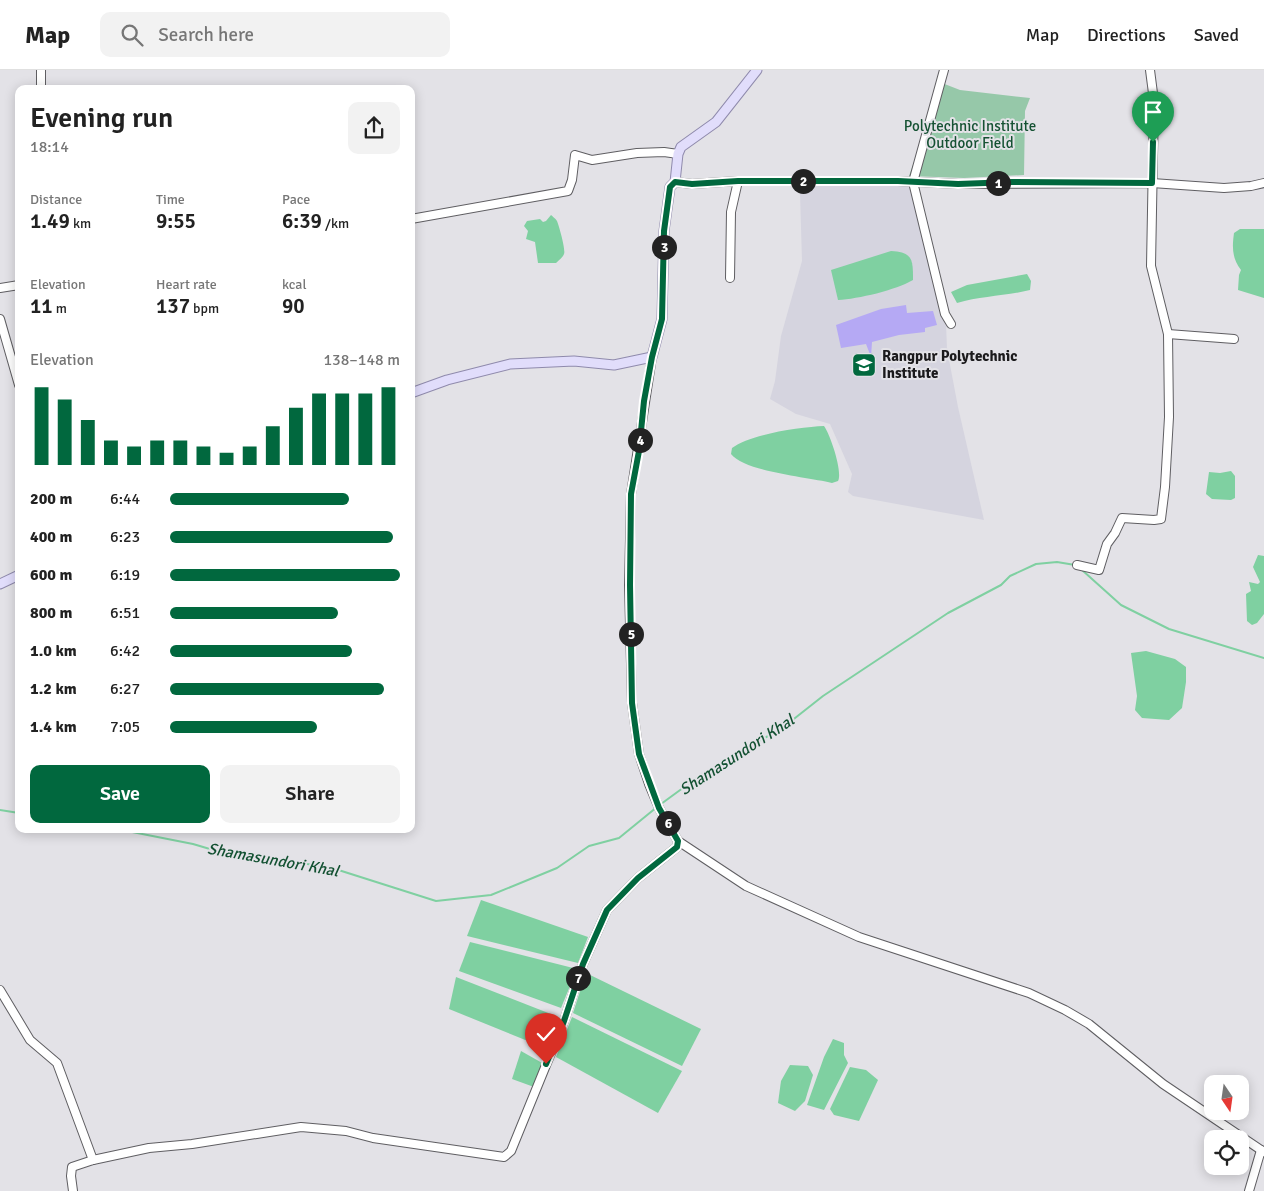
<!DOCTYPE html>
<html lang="en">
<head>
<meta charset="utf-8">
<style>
  :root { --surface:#fff; --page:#f2f2f2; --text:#222; --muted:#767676; --line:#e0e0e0; --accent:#01683e }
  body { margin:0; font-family:Signika,sans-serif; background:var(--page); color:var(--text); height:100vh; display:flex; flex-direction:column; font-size:19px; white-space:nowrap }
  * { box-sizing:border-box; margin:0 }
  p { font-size:16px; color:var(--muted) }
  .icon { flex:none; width:28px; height:28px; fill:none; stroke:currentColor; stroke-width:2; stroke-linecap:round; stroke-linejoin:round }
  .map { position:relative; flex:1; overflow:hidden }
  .details { position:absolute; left:15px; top:15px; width:400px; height:748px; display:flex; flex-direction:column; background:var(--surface); border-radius:10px; box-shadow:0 2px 12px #0003 }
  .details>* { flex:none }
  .needle { width:32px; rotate:167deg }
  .buttons { position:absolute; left:1204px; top:1005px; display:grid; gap:10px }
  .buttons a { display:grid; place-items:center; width:45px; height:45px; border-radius:10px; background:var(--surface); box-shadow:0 2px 12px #0003; font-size:25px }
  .pin { position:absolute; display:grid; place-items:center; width:42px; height:42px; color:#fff; margin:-51px -21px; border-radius:50% 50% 50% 0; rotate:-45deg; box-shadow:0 0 5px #0007 }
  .pin .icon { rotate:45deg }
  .km { position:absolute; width:25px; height:25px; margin:-12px; border-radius:50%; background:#222; color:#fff; font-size:14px; line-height:25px; text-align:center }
  .round { display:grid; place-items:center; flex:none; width:52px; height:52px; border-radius:10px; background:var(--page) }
  .headline { display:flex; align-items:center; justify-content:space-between; height:85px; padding:0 15px }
  h1 { font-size:28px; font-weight:600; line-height:38px }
  .metrics { display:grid; grid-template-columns:repeat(3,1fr); gap:8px; height:85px; padding:5px 15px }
  .metrics div { display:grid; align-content:center }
  .metrics b { font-size:21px; font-weight:600 }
  .metrics small { font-size:14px; font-weight:400 }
  .metrics p { font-size:14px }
  .chart { height:140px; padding:10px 15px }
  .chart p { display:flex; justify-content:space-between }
  .chart svg { width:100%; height:90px; margin-top:5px; stroke:var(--accent); stroke-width:6 }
  .button { display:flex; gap:10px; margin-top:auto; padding:10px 15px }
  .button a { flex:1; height:58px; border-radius:10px; background:var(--accent); color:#fff; font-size:20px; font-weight:600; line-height:58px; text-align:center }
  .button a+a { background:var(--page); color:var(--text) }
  ul { padding:0 15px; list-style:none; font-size:16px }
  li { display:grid; grid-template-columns:80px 60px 1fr; align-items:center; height:38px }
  li i { height:12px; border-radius:6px; background:var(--accent) }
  header { display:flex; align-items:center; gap:30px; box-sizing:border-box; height:70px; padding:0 25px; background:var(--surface); border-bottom:1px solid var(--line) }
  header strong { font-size:24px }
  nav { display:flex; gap:28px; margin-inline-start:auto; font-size:18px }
  .search { width:350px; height:45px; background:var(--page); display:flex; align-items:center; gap:12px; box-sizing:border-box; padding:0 18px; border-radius:10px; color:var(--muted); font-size:19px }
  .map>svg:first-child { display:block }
  .built { fill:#d5d4df }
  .green { fill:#96c8a9 }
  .water { fill:#7fd0a1 }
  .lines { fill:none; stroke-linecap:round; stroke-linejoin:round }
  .stream { stroke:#7fd0a1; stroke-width:2 }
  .building { fill:#b5a9f4 }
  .minor-casing { stroke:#5f5e62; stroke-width:10 }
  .major-casing { stroke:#8f8aac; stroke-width:11 }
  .minor { stroke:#fff; stroke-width:8 }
  .major { stroke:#e1ddfb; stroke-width:9 }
  .route-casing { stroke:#fff; stroke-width:10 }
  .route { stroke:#01683e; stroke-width:6 }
  .labels { text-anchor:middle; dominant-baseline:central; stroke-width:4; stroke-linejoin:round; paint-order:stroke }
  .park-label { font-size:15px; fill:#155233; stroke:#e3e2e7 }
  .poi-label { font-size:15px; font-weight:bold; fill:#1b1a1c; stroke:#e3e2e7; text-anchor:start }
  .water-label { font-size:16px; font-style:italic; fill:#135132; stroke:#e3e2e7 }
</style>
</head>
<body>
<header>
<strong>Map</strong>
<div class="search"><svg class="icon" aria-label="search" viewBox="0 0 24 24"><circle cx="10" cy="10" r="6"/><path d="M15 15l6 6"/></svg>Search here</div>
<nav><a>Map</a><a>Directions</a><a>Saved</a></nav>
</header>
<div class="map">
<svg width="1264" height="1121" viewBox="0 0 1264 1121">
  <rect width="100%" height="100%" fill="#e3e2e7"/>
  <polygon class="built" points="802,113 915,114 946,253 947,279 958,337 984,450 853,426 848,422 852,404 830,354 796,344 770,329 775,311 781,266 802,191 800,123"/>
  <polygon class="green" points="942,13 960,20 1030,28 1025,41 1024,105 964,108 909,106"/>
  <g class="water">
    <path d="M551 145C553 147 555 148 557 151 559 156 566 180 564 184 563 187 558 191 556 193H538L535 172 526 169 528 161 524 156 527 151 540 149 543 152 546 151Z"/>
    <path d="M1240 159H1264V228L1238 220 1239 205 1241 200C1232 188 1232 178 1234 163Z"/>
    <path d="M891 181C913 182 913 190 913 210 896 220 858 229 838 230L831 200Z"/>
    <path d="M1027 204 1031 211 1030 220C1006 226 981 226 957 233L951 222 967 215Z"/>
    <path d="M824 356C830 364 843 402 838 411L832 413C808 407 745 402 731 384L732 378C750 364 801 357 824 356Z"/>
    <polygon points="1231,401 1235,406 1235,428 1231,430 1212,429 1206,424 1209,402 1220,403"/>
    <polygon points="1258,485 1264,486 1264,544 1257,553 1252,555 1247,551 1246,524 1251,521 1249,512 1258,514 1260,512 1253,497"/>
    <polygon points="1146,581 1175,589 1186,597 1186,612 1182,638 1169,650 1142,648 1135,640 1137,626 1131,583"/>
    <polygon points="481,830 588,867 578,893 467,866"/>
    <polygon points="470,872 577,899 561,938 459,901"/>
    <polygon points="586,903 701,959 682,996 573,943"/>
    <polygon points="456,907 556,946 545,978 449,939"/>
    <polygon points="572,947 682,1001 658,1043 556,987"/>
    <polygon points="833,969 844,973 844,985 848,993 824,1040 807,1035 824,987"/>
    <polygon points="521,981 544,994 534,1017 512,1009"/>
    <polygon points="790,995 808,996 813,1005 805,1031 795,1041 778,1033 781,1011"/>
    <polygon points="850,997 866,1000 878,1010 859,1051 834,1045 830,1039"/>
  </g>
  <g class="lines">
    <g class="stream">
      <polyline points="1082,500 1121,535 1169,559 1264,588"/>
      <polyline points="661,734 702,704 749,678 790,652 823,626 948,543 1001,515 1010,506 1036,494 1057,492 1075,495"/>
      <polyline points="0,740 19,743"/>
      <polyline points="117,759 193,774 220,782 329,797 436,831 491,825 557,798 589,776 619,768 657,737"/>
    </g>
  </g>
  <polygon class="building" points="906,235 907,243 933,241 937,255 925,258 925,262 899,265 872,272 871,287 866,274 841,278 836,255 881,239"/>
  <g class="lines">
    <defs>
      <g id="minor">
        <polyline points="944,0 913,112 945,244 951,254"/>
        <polyline points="41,19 41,0"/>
        <polyline points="675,112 692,114 738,111 898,111 958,114 1152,113 1224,118 1251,116 1264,113"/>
        <polyline points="411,149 568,121 572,110 575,85 592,90 637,83 664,82 678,84"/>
        <polyline points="730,208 731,142 738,111"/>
        <polyline points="0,218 19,215"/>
        <polyline points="0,249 19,315"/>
        <polyline points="1168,264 1234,269"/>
        <polyline points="652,287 631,424 629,515 632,633 639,684 649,714 659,738 678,771 746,816 859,867 1029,923 1065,940 1089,954 1163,1014 1264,1082"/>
        <polyline points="1077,495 1099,500 1107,474 1115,463 1122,448 1154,450 1161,449 1165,417 1169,347 1168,264 1151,196 1154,31 1150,0"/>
        <polyline points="0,920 30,970 57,993 93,1090"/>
        <polyline points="73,1121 71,1106 72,1097 93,1090 149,1078 192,1074 301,1057 346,1061 373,1068 504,1087 511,1081 564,951 583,894 607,840 638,808 677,777 678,771"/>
        <polyline points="1249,1121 1261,1080"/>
      </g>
      <g id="major">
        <polyline points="411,323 447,310 510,294 574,291 614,295 652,287 662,249 664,161 670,117 675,112 678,84 681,77 716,52 757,0"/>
        <polyline points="0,514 19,505"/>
      </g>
    </defs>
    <use href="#minor" class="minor-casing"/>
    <use href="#major" class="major-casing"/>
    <use href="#minor" class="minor"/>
    <use href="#major" class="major"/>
  </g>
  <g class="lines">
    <defs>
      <polyline id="route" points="546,994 564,951 583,894 607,840 638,808 677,777 678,771 659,738 639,684 632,633 630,515 631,424 639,381 644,331 652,287 662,249 664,161 670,117 675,112 692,114 738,111 898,111 958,114 1012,112 1152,113 1153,72"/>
    </defs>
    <use href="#route" class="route-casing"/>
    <use href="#route" class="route"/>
  </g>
  <defs>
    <symbol id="university-square" viewBox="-11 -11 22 22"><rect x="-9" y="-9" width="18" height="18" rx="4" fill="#01683e" stroke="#e3e2e7"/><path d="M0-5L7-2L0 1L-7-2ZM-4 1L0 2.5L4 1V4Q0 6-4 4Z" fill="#fff"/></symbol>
  </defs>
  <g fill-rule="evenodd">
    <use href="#university-square" x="850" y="281" width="28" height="28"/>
  </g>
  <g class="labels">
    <g class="park-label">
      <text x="970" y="56">Polytechnic Institute<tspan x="970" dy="17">Outdoor Field</tspan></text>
    </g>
    <g class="poi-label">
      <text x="882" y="286">Rangpur Polytechnic<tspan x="882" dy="17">Institute</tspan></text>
    </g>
    <g class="water-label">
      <text transform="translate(737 685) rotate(-33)">Shamasundori Khal</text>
      <text transform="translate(273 790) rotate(10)">Shamasundori Khal</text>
    </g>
  </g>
</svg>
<div class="buttons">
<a><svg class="needle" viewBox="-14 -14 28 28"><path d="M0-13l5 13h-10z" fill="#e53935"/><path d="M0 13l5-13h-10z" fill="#767676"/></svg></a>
<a><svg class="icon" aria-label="locate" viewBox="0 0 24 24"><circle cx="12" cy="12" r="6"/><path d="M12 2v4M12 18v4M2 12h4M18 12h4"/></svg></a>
</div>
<div class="pin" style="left:1153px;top:72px;background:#1e9e55"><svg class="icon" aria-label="arrive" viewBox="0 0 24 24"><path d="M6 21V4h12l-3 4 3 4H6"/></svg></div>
<div class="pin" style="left:546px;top:994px;background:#d93025"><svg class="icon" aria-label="check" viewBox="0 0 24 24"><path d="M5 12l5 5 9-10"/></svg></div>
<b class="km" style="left:998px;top:113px">1</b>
<b class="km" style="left:803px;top:111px">2</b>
<b class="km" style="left:664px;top:177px">3</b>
<b class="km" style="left:640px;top:370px">4</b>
<b class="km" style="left:631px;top:564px">5</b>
<b class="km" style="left:668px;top:753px">6</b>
<b class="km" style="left:578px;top:908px">7</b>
<section class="details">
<div class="headline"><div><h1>Evening run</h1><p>18:14</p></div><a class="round"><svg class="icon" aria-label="share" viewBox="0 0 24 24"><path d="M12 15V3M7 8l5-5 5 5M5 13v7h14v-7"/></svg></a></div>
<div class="metrics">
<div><p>Distance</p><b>1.49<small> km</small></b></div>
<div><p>Time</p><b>9:55</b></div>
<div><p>Pace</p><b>6:39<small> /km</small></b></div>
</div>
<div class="metrics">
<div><p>Elevation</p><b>11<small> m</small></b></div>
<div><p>Heart rate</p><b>137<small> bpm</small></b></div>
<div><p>kcal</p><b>90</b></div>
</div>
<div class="chart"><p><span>Elevation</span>138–148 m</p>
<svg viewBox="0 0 160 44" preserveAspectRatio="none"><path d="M5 44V6M15 44V12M25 44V22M35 44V32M45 44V35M55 44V32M65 44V32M75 44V35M85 44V38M95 44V35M105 44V25M115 44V16M125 44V9M135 44V9M145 44V9M155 44V6"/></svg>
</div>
<ul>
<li><b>200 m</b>6:44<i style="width:78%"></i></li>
<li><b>400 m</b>6:23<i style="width:97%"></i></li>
<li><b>600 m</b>6:19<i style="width:100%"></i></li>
<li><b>800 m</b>6:51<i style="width:73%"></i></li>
<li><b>1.0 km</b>6:42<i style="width:79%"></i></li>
<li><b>1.2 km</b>6:27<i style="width:93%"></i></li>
<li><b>1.4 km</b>7:05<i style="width:64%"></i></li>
</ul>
<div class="button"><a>Save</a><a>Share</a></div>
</section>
</div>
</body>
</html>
